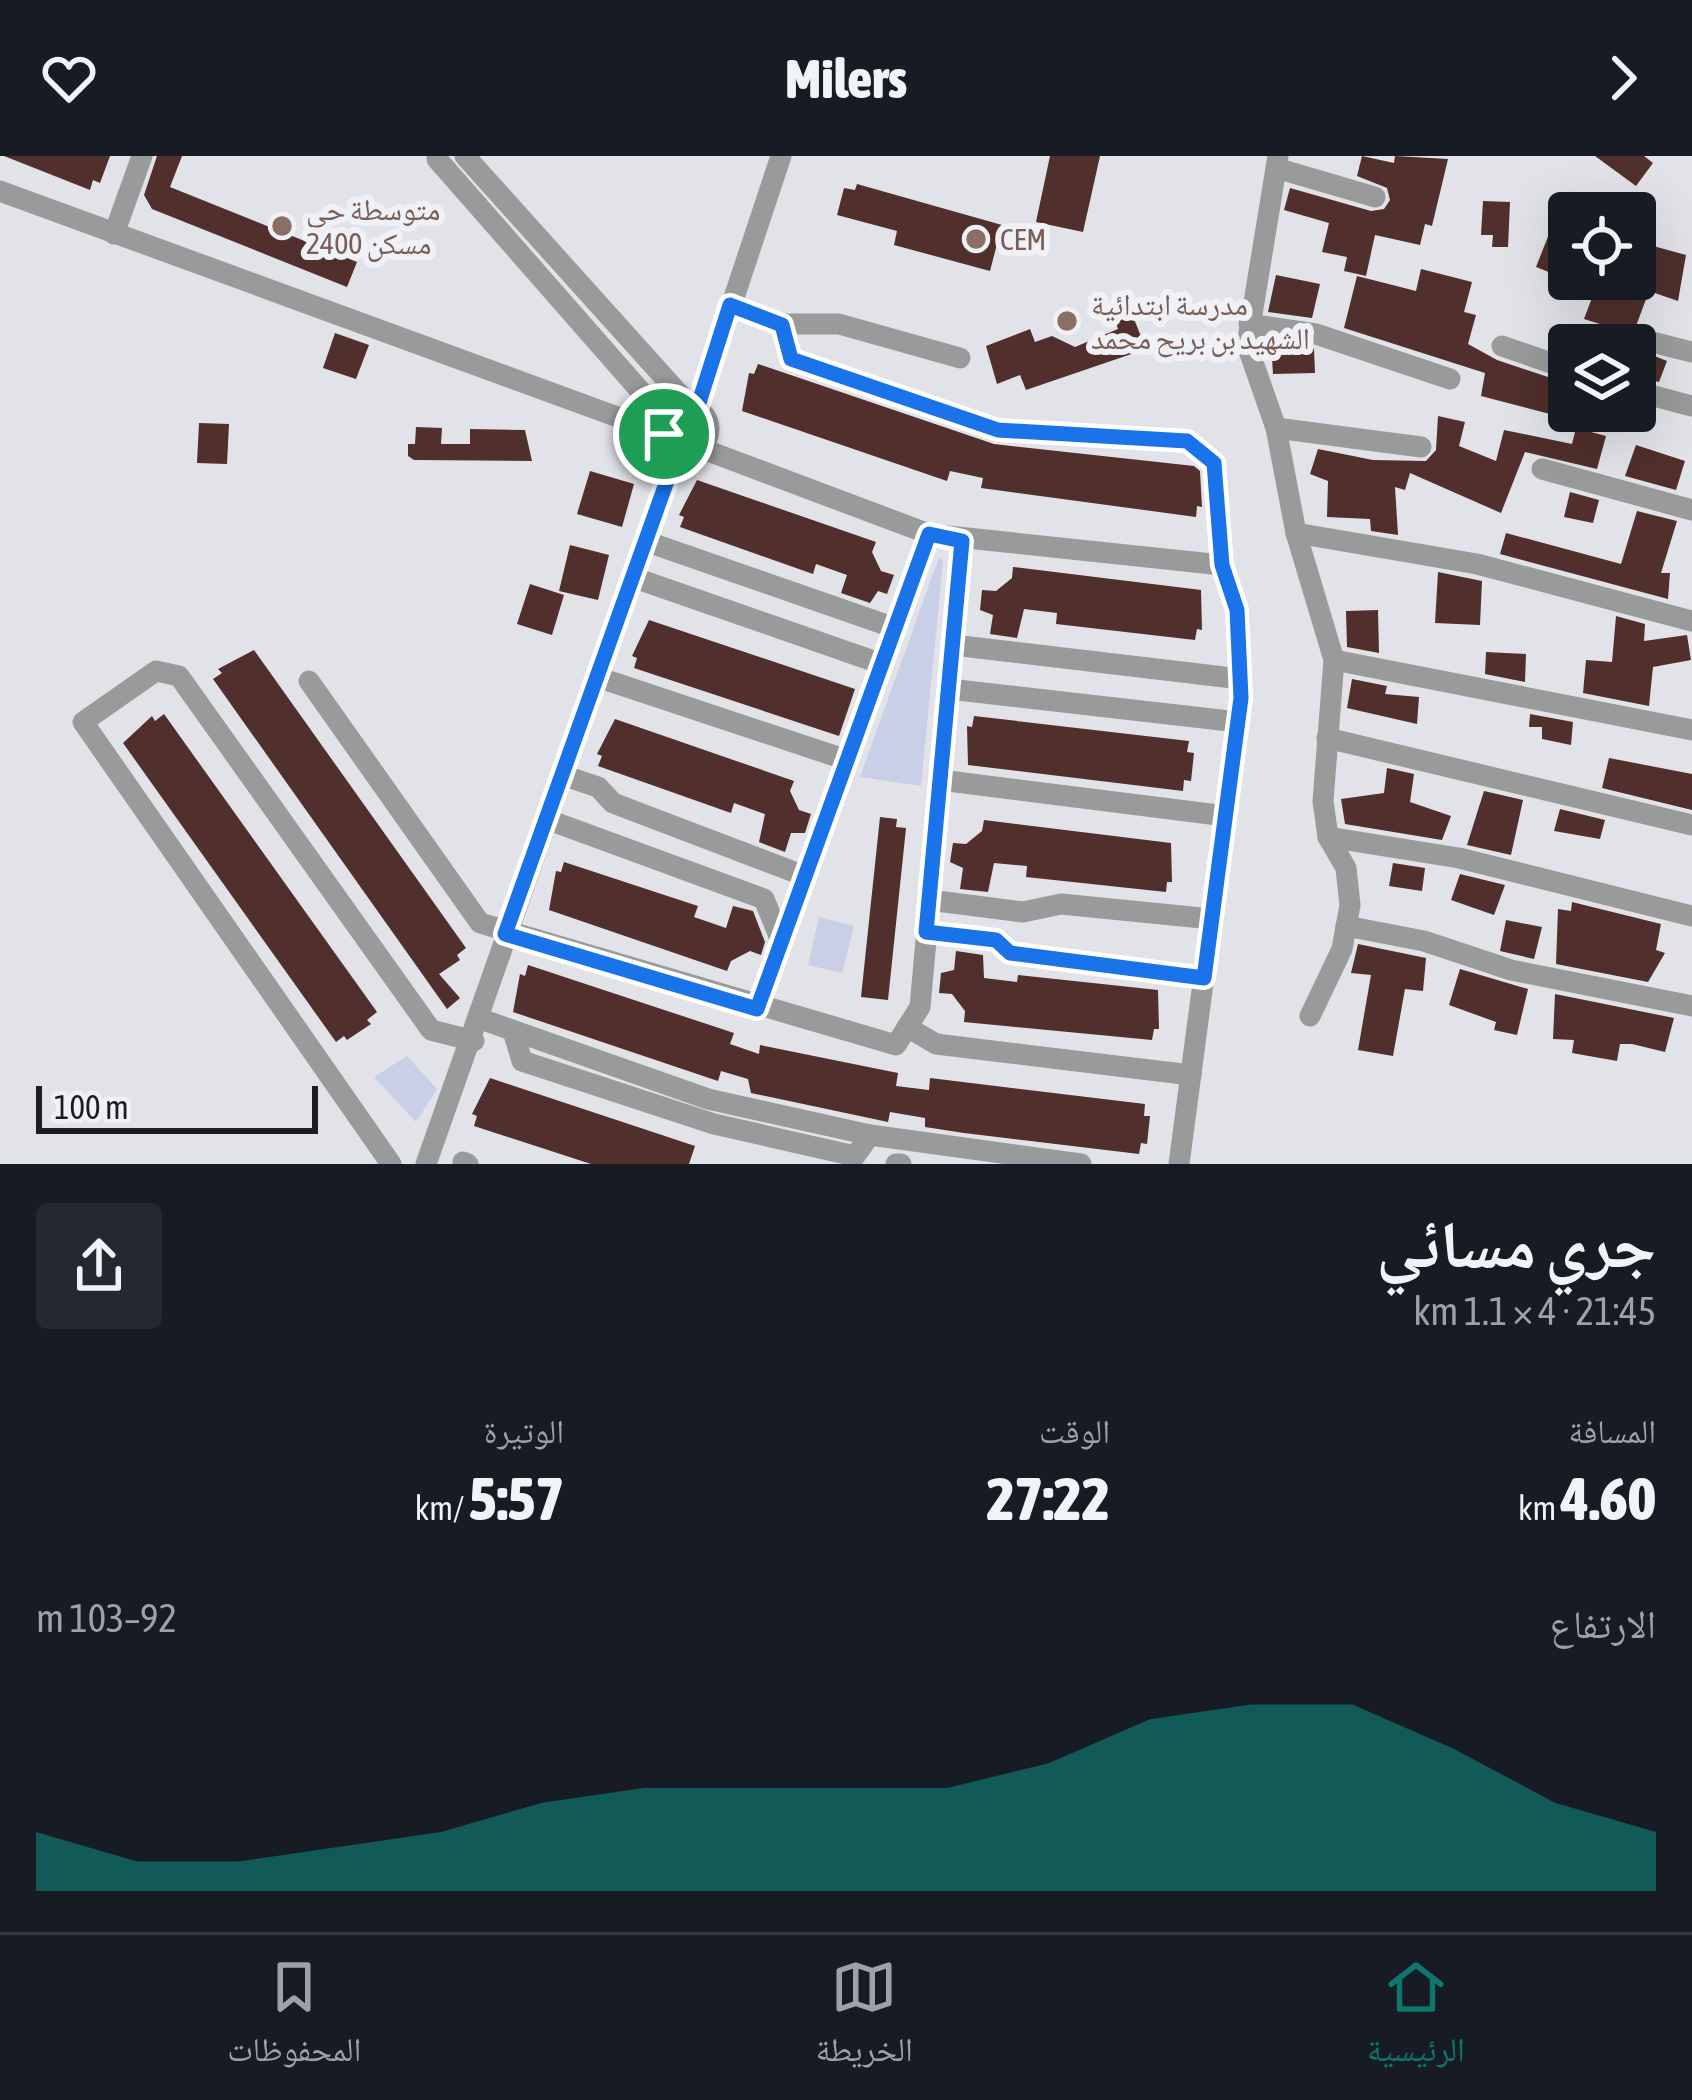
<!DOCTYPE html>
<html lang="ar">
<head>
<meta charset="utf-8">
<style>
  :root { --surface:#171b24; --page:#242831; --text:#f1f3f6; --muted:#9ea1a6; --line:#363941; --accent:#0f766e }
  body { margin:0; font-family:"Asap Condensed","Noto Naskh Arabic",sans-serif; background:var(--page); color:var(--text); direction:rtl; height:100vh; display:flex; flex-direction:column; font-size:45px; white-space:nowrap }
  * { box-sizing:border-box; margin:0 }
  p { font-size:39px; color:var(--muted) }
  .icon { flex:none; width:66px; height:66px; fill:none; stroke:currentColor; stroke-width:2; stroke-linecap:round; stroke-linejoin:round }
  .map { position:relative; height:1008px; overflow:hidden; direction:ltr }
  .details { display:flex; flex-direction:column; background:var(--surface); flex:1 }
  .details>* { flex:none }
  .buttons { position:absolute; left:1548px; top:36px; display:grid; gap:24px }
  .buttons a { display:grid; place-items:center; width:108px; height:108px; border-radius:12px; background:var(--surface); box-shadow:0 12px 48px #0002; font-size:60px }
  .scale { position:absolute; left:36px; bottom:30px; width:282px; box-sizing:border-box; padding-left:12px; border:6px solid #1c1d1f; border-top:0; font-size:33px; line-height:42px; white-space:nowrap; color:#1c1d1f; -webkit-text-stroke:9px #eff1f7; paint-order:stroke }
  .pin { position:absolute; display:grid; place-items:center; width:102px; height:102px; color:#fff; margin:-51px; border:6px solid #fff; border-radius:50%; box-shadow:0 3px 12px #0007 }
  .round { display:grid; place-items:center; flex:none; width:126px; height:126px; border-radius:12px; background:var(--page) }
  .head { display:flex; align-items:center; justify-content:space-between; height:204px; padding:0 36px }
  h1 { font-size:66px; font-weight:800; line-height:90px }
  .stats { display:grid; grid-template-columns:repeat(3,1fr); gap:18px; height:204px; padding:12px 36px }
  .stats div { display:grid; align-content:center }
  .stats b { font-size:60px; font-weight:800 }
  .stats small { font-size:33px; font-weight:400 }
  .stats p { font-size:33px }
  .chart { height:336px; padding:24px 36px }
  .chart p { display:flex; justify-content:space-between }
  .chart svg { width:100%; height:216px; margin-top:12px; fill:var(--accent); opacity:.7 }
  header { display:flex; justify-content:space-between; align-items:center; height:156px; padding:0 36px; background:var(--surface); font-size:54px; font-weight:800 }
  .tabs { display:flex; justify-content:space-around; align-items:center; height:168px; border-top:3px solid var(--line); background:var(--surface); font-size:33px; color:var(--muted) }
  .tabs a { display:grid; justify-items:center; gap:6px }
  .tabs .selected { color:var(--accent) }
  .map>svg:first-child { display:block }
  .green { fill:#cacfe8 }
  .building { fill:#502f2c }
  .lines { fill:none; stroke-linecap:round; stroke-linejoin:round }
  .minor { stroke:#989b99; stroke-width:21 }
  .route-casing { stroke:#fff; stroke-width:24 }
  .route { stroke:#1a73e8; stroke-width:15 }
  .education-dot { fill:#8d6e63; stroke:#eff1f7; stroke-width:4.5 }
  .labels { text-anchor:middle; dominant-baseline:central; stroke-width:12; stroke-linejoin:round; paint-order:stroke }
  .education-label { font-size:30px; fill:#785e54; stroke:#eff1f7; text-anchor:start }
</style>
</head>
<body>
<header><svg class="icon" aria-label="forward" viewBox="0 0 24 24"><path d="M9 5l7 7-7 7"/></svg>Milers<svg class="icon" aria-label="heart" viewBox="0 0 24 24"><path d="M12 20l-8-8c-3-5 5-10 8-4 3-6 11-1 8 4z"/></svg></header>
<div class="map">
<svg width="1692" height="1008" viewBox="0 0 1692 1008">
  <rect width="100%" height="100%" fill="#e2e3e9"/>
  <g class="green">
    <polygon points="939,401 943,406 921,630 860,621"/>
    <polygon points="819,761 854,770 842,817 808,809"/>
    <polygon points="407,900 437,933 416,966 374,921"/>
  </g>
  <g class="building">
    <polygon points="4,0 110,0 100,27 93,24 90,34"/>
    <polygon points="157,0 182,0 170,31 357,106 347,131 152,53 144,39"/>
    <polygon points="1050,0 1100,0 1083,76 1036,66"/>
    <polygon points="1362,0 1394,7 1395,0 1448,3 1432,70 1425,68 1420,89 1375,79 1366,120 1344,115 1347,101 1322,96 1329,67 1284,54 1290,32 1371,55 1384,53 1390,44 1387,32 1357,20"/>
    <polygon points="1595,0 1644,0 1653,7 1636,30"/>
    <polygon points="857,28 1002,69 990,115 894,89 897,75 837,59 844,32 855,34"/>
    <polygon points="1483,45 1510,46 1508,91 1492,91 1493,79 1481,79"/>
    <polygon points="1549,78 1569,86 1569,124 1536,111"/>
    <polygon points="1635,85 1686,99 1678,145 1649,135 1629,189 1592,189 1600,168 1584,163 1599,123 1635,123"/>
    <polygon points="1421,113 1472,126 1464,156 1476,159 1468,188 1497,204 1569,228 1569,263 1481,240 1485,217 1344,172 1357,120 1416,135"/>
    <polygon points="1276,119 1320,128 1312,162 1268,156"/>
    <polygon points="1132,158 1146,193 1026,234 1020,219 997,228 986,190 1030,173 1035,186 1052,180 1075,191 1118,173 1115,164"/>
    <polygon points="335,177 369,189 356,223 323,212"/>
    <polygon points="1271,187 1314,193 1315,217 1273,218"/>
    <polygon points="1635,192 1667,205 1659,226 1635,220"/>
    <polygon points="758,208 994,288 1194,310 1200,315 1202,351 1197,350 1196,361 981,332 983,322 950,315 947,325 742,255 749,217 754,218"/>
    <polygon points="1438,260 1465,266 1459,290 1496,305 1504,274 1572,288 1576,272 1606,280 1597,313 1525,296 1501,357 1410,317 1405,334 1395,331 1398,379 1371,375 1370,363 1327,361 1328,325 1310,318 1318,293 1373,304 1426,305 1436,294"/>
    <polygon points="199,267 229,268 227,308 197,307"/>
    <polygon points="416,271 442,272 441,288 470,288 470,273 525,274 532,305 414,304 408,300 408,288 415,288"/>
    <polygon points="1636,289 1685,305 1676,334 1625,320"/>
    <polygon points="590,315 634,328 622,371 577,358"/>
    <polygon points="697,324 876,386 872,396 881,415 894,419 887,438 878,435 870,447 841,437 847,419 816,408 813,418 680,371 684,361 679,359"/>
    <polygon points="1570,336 1599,344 1593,367 1564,361"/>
    <polygon points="1637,355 1677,365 1661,417 1670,417 1668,443 1500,398 1506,377 1621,408"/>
    <polygon points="570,389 609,399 598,444 559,435"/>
    <polygon points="1013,411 1201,434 1202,474 1197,473 1195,484 1056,468 1057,457 1024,453 1017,482 990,478 993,459 980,454 982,434 996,435 1012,422"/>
    <polygon points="1438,416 1482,425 1480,469 1435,467"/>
    <polygon points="530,428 564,439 552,479 517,468"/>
    <polygon points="1378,454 1379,497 1347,491 1346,455"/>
    <polygon points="1616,460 1645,468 1644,485 1687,479 1691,504 1653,511 1649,550 1583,537 1586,504 1612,506"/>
    <polygon points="649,464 855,533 839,580 634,512 637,502 632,500"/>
    <polygon points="254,494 466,792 457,799 460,804 439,818 460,842 447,853 213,523 222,517 218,513"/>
    <polygon points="1486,496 1526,498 1525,526 1485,518"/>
    <polygon points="1352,523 1387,530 1385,538 1419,541 1417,568 1347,552"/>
    <polygon points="164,558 377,856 367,864 371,868 347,884 344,880 336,886 123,587 152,560 155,565"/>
    <polygon points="1530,558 1573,566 1571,589 1542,583 1542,571 1529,571"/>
    <polygon points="974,560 1189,585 1187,596 1194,597 1191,625 1184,624 1183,635 968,609 967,570 972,571"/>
    <polygon points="615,563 794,625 790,635 799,654 811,658 805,677 791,677 785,696 759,686 765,658 734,647 731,657 598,610 602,600 597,598"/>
    <polygon points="1609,602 1692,618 1692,654 1602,632"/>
    <polygon points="1387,612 1414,618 1410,646 1451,660 1442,684 1345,668 1341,643 1384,637"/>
    <polygon points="1484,635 1523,644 1511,699 1467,689"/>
    <polygon points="1560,653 1605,664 1600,683 1554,675"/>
    <polygon points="880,661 897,663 896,671 906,672 888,844 861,841"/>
    <polygon points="984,664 1171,687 1172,726 1167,726 1166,736 1026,721 1027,710 994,707 988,736 960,733 963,712 950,706 953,687 966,688 982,675"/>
    <polygon points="564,706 698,750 694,761 726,772 733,750 753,755 765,786 761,799 750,795 731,805 727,815 549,754 556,715 561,716"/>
    <polygon points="1393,707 1425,712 1422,735 1389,730"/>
    <polygon points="1460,718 1505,729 1494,759 1451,744"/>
    <polygon points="1572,746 1661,768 1656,794 1665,797 1648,826 1556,808 1558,753 1571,755"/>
    <polygon points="1506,764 1542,771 1534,803 1500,795"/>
    <polygon points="1358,788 1426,802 1423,835 1405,833 1393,900 1358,894 1371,819 1351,817"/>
    <polygon points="956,795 983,799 984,822 1017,826 1018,819 1158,834 1159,873 1154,873 1152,884 964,866 965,855 952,838 939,837 941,817 954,814"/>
    <polygon points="528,809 734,877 730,888 759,898 760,889 898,917 896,930 929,934 930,922 1145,948 1144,960 1150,960 1147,988 1141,987 1139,998 964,977 925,971 925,962 890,956 888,966 751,937 748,923 721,915 718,925 513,856 520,818 525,820"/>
    <polygon points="1460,813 1528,833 1517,879 1494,874 1496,866 1449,849"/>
    <polygon points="1555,838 1674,862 1665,896 1632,888 1620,888 1617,905 1572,897 1574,884 1553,883"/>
    <polygon points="490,922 695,990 689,1008 591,1008 474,970 477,960 472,958"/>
  </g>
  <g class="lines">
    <g class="minor">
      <polyline points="465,0 690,250"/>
      <polyline points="1278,0 1247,189 1276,272 1296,377 1334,504 1323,645 1328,681 1346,712 1350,749 1342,793 1310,860"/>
      <polyline points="437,3 665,263"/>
      <polyline points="1276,12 1375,41"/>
      <polyline points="0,35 664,278"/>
      <polyline points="114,78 142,0"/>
      <polyline points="731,149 782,168 791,203 998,274 1187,285 1214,307 1222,409 1237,454 1241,541 1179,1008"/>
      <polyline points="782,168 839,168 960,202"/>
      <polyline points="1249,168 1316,178 1450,223"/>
      <polyline points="1648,185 1692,196"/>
      <polyline points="1502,190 1569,213"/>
      <polyline points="1635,235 1692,250"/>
      <circle cx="686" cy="273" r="23"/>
      <polyline points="697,253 781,0"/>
      <polyline points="1276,272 1421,291"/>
      <polyline points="700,292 929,378 1222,409"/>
      <polyline points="1542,313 1692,354"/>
      <polyline points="1296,377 1477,408 1692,465"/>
      <polyline points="645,385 895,472"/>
      <polyline points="632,421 882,508"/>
      <polyline points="953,489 1241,523"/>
      <polyline points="1334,504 1692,574"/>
      <polyline points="597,521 847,604"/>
      <polyline points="309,525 480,767 896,889 920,851 962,385"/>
      <polyline points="949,533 1238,566"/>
      <polyline points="1327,582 1692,669"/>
      <polyline points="562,619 598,631 613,647 805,720"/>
      <polyline points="940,624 1226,660"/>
      <polyline points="546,663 764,743 781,785"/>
      <polyline points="1328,681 1459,702 1692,760"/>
      <polyline points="929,744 1023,756 1061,748 1212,763"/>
      <polyline points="1346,770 1424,785 1511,814 1692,850"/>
      <polyline points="926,776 996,785 1010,797 1204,822"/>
      <polyline points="757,853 929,378"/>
      <polyline points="478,862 708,943 870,979 1081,1008"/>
      <polyline points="907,871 936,888 1191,919"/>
      <polyline points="513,875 522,905 714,968 855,1000 870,979"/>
      <polyline points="463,1006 468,1008"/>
      <polyline points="391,1008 83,566 156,515 179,520 431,874 474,885"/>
      <polyline points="426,1008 678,294"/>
      <polyline points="896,1008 901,1008"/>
    </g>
  </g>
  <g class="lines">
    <defs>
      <polygon id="route" points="730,149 782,169 791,203 998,274 1187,285 1214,307 1222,409 1237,454 1241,542 1204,822 1010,797 996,784 926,776 962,385 929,378 757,853 505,778 678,294 664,278 665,263 675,253 697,253"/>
    </defs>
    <use href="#route" class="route-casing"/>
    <use href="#route" class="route"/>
  </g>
  <g class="education-dot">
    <circle cx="282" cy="70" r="12"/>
    <circle cx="976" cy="83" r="12"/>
    <circle cx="1067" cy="165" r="12"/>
  </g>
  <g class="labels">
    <g class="education-label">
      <text x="306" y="53">متوسطة حي<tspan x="306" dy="34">2400 مسكن</tspan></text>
      <text x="1000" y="83">CEM</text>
      <text x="1091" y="148">مدرسة ابتدائية<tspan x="1091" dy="34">الشهيد بن بريح محمد</tspan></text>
    </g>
  </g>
</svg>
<div class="buttons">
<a><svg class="icon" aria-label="locate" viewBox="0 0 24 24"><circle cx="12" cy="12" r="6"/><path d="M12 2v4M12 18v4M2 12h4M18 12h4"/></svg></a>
<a><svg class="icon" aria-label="layers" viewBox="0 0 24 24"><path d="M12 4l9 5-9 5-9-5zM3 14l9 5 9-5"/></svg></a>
</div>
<div class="scale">100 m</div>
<div class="pin" style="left:664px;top:278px;background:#1e9e55"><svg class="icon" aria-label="arrive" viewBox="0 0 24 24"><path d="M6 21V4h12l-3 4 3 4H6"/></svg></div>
</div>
<section class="details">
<div class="head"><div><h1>جري مسائي</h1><p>21:45 · 4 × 1.1 km</p></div><a class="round"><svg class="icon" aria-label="share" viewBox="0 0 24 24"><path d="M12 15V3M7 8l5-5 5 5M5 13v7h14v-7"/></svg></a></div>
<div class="stats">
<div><p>المسافة</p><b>4.60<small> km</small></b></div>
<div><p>الوقت</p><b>27:22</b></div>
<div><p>الوتيرة</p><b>5:57<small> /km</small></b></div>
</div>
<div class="chart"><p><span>الارتفاع</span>92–103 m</p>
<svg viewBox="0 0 160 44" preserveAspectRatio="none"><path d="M0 44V32L10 38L20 38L30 35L40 32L50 26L60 23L70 23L80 23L90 23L100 18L110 9L120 6L130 6L140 15L150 26L160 32V44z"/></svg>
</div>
</section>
<nav class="tabs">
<a class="selected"><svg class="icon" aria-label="home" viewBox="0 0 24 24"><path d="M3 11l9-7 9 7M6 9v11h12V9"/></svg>الرئيسية</a>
<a><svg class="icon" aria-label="map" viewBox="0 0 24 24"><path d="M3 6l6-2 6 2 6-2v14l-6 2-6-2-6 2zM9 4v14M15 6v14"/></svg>الخريطة</a>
<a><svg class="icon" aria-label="saved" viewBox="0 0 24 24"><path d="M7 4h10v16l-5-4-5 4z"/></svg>المحفوظات</a>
</nav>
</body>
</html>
